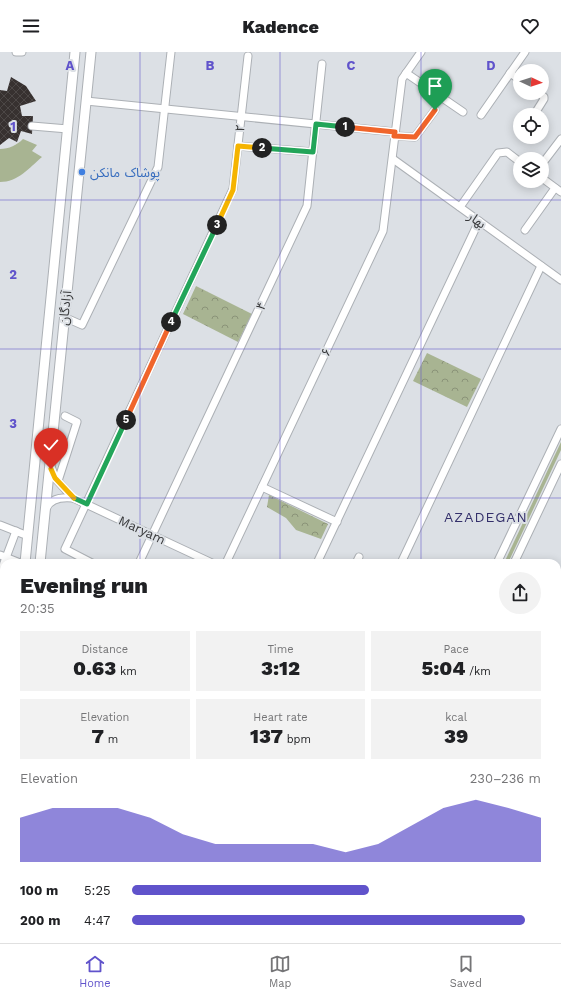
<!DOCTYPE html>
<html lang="en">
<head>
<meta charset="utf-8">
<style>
  :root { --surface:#fff; --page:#f2f2f2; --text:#202124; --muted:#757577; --line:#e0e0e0; --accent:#6053cb }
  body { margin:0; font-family:"Work Sans","Noto Sans Arabic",sans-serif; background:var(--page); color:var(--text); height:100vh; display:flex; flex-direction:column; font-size:15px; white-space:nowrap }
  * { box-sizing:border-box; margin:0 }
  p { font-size:13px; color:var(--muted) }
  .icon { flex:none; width:22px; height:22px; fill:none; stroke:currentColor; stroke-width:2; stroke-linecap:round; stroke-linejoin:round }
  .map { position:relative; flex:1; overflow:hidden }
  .drawer { position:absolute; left:0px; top:507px; width:561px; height:384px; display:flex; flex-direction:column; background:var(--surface); border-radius:12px 12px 0 0; box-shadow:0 2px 10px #0003 }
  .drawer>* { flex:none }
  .needle { width:26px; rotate:94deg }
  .fabs { position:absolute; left:513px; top:12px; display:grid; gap:8px }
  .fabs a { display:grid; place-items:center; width:36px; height:36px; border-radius:50%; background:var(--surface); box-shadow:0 2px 10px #0003; font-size:20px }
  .pin { position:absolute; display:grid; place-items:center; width:34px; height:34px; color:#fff; margin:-41px -17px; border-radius:50% 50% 50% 0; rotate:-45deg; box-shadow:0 0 4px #0007 }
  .pin .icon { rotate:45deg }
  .km { position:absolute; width:20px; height:20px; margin:-10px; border-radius:50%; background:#222; color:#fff; font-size:11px; line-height:20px; text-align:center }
  .round { display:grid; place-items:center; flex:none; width:42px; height:42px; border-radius:21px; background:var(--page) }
  .headline { display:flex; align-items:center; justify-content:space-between; height:68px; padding:0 20px }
  h1 { font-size:22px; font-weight:800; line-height:30px }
  .metrics { display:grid; grid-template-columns:repeat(3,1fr); gap:6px; height:68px; padding:4px 20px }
  .metrics div { display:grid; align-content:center; border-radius:0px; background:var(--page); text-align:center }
  .metrics b { font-size:20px; font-weight:800 }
  .metrics small { font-size:11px; font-weight:400 }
  .metrics p { font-size:11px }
  .chart { height:112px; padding:8px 20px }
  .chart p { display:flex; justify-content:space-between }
  .chart svg { width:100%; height:72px; margin-top:4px; fill:var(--accent); opacity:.7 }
  ul { padding:0 20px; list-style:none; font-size:13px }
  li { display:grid; grid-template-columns:64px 48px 1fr; align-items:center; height:30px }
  li i { height:10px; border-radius:5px; background:var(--accent) }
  header { display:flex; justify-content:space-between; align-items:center; height:52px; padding:0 20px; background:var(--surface); font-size:18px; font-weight:800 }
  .tabs { display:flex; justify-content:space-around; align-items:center; height:56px; border-top:1px solid var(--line); background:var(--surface); font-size:11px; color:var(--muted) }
  .tabs a { display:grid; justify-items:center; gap:2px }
  .tabs .current { color:var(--accent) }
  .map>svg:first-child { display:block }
  .green { fill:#a8b492 }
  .forest { fill:url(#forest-crowns) }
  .building { fill:url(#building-cross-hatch) }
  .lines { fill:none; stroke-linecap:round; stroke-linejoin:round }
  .minor-casing { stroke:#acb0b5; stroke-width:9 }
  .major-casing { stroke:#acb0b5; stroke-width:11 }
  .minor { stroke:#fff; stroke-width:7 }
  .major { stroke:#fff; stroke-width:9 }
  .split-1-casing { stroke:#fff; stroke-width:8 }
  .split-2-casing { stroke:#fff; stroke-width:8 }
  .split-3-casing { stroke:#fff; stroke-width:8 }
  .split-4-casing { stroke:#fff; stroke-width:8 }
  .split-5-casing { stroke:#fff; stroke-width:8 }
  .split-6-casing { stroke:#fff; stroke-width:8 }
  .split-7-casing { stroke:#fff; stroke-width:8 }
  .split-1 { stroke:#f0652b; stroke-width:5 }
  .split-2 { stroke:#22a559; stroke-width:5 }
  .split-3 { stroke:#f5b400; stroke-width:5 }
  .split-4 { stroke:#22a559; stroke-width:5 }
  .split-5 { stroke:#f0652b; stroke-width:5 }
  .split-6 { stroke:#22a559; stroke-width:5 }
  .split-7 { stroke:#f5b400; stroke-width:5 }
  .grid { fill:none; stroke:#6053cb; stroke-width:1; stroke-opacity:0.55 }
  .shop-dot { fill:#3f7fe0; stroke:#dce0e5; stroke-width:1.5 }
  .labels { text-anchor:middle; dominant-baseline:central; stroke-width:4; stroke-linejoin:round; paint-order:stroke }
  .street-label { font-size:13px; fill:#38393b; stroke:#dce0e5 }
  .shop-label { font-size:13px; fill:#366cbe; stroke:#dce0e5; text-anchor:start }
  .neighbourhood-label { font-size:14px; letter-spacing:1px; fill:#332f6a; stroke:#dce0e5 }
  .grid-label { font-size:13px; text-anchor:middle; font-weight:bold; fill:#6053cb; stroke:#dce0e5; stroke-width:4; stroke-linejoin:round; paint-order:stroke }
</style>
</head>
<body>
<header><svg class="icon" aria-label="menu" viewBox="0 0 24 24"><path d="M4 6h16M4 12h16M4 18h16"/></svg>Kadence<svg class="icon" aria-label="heart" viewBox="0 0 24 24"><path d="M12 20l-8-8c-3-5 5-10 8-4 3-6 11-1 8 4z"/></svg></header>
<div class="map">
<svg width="561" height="891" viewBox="0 0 561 891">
  <defs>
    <pattern id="forest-crowns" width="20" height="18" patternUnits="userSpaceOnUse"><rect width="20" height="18" fill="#a8b492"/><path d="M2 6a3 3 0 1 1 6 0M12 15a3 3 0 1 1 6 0" fill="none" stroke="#8a9378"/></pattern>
    <pattern id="building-cross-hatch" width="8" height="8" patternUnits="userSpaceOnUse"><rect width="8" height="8" fill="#373130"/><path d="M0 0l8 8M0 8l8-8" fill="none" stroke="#4c4746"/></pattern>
  </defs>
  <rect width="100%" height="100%" fill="#dce0e5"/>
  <g class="green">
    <path d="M23 87 37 93 32 99 42 105C29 116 18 130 0 130V97C9 97 17 93 23 87Z"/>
    <polygon points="561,390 561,398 508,511 504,511"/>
  </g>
  <g class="forest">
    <polygon points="196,234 252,262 238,290 183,262"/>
    <polygon points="427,301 481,327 467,355 413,329"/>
    <polygon points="269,443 328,472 321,487 296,478 286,466 267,455"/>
  </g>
  <g class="building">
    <polygon points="11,25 26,34 36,49 20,54 22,64 33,64 32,82 21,79 17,90 9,86 0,93 0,38 7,39"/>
    <polygon points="452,887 463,887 463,891 451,891"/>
  </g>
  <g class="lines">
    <defs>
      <g id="minor">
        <polyline points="16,0 22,0"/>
        <polyline points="406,21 463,60"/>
        <polyline points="510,21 520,28"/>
        <polyline points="86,49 395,80"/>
        <polyline points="481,63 525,0"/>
        <polyline points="534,63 544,47 544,45 539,41"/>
        <polyline points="32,74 68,77"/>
        <polyline points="395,84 415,85 435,58"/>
        <polyline points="238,94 313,100"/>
        <polyline points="393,107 561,228"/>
        <polyline points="542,112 561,87"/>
        <polyline points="542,126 561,140"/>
        <polyline points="460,155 498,101 507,100 520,110"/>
        <polyline points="525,178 555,136"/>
        <polyline points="64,265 82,273 158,115 171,0"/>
        <polyline points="51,414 55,426 73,446"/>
        <polyline points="58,429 77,370 65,364"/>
        <polyline points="262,435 337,470"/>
        <path d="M46 457C50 446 63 445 73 446L212 511"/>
        <polyline points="0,473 28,484"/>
        <polyline points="0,503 20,511"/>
        <polyline points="4,511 16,479"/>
        <polyline points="92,511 65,497 233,137 248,4"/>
        <polyline points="139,511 307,154 322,12"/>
        <polyline points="226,511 383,179 402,27 421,0"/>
        <polyline points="317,511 479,169"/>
        <polyline points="356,511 359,505"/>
        <polyline points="401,511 541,214"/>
        <polyline points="497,511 561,377"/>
        <polyline points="514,511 561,412"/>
        <polyline points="0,522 4,512"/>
        <polyline points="557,595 561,589"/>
        <polyline points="557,617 561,621"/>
        <polyline points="558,700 561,693"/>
        <polyline points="557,717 561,719"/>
        <polyline points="557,738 561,728"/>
        <polyline points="557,808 561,811"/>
        <polyline points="557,829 558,823"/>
        <polyline points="557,881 561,876"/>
        <polyline points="25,887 26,891"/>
        <polyline points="99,887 100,891"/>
        <polyline points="306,887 308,891"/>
        <polyline points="318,887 319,891"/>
        <polyline points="161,891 170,887"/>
        <polyline points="201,891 209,887"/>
        <polyline points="265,891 266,887"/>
        <polyline points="364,891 364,887"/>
        <polyline points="407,891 407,887"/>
        <polyline points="435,891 438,887"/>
        <polyline points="512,891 512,887"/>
        <polyline points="549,891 552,887"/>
      </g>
      <g id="major">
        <polyline points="25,511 75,0"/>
        <polyline points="40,511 91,0"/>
        <polyline points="0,770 4,729"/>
        <polyline points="2,891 4,868"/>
      </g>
    </defs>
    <use href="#minor" class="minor-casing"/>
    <use href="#major" class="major-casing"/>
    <use href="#minor" class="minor"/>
    <use href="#major" class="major"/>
  </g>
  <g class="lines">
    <defs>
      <polyline id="split-1" points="345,75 395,80 394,84 415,85 435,58"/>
      <polyline id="split-2" points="262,96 313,100 316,72 345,75"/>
      <polyline id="split-3" points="217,173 233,138 238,94 262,96"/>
      <polyline id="split-4" points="171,270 217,173"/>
      <polyline id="split-5" points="126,368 171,270"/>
      <polyline id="split-6" points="74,446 87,452 126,368"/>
      <polyline id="split-7" points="51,417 55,426 74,446"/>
    </defs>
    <use href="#split-1" class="split-1-casing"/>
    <use href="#split-2" class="split-2-casing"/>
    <use href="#split-3" class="split-3-casing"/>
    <use href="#split-4" class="split-4-casing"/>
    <use href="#split-5" class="split-5-casing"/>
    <use href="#split-6" class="split-6-casing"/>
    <use href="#split-7" class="split-7-casing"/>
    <use href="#split-1" class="split-1"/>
    <use href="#split-2" class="split-2"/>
    <use href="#split-3" class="split-3"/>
    <use href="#split-4" class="split-4"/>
    <use href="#split-5" class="split-5"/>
    <use href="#split-6" class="split-6"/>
    <use href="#split-7" class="split-7"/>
  </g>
  <path class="grid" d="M140 0V511M280 0V511M421 0V511M0 148H561M0 297H561M0 446H561M0 594H4M557 594H561M0 742H4M557 742H561M140 887V891M280 887V891M421 887V891"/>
  <circle class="shop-dot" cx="82" cy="120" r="4"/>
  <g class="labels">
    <g class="street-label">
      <text transform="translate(240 76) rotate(-84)">۲</text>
      <text transform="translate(477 168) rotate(36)">بهار</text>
      <text transform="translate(261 254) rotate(-65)">۴</text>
      <text transform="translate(65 256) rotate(-84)">آزادگان</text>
      <text transform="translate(326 300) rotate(-65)">۶</text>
      <text transform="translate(142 478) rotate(25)">Maryam</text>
    </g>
    <g class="shop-label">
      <text x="90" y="120">پوشاک مانکن</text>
    </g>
    <g class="neighbourhood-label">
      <text x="486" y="465">AZADEGAN</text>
    </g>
  </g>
  <g class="grid-label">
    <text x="70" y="18">A</text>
    <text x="210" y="18">B</text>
    <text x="351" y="18">C</text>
    <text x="491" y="18">D</text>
    <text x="13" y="79">1</text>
    <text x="13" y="227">2</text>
    <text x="13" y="376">3</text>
  </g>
</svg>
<div class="fabs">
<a><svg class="needle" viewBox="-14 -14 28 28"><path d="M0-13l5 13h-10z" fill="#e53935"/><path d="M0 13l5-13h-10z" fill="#757577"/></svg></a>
<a><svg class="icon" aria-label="locate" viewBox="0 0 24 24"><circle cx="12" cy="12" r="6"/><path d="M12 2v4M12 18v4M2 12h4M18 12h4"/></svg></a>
<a><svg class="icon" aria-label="layers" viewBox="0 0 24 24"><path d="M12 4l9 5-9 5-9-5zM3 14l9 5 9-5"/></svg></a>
</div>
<div class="pin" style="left:435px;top:58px;background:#1e9e55"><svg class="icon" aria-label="arrive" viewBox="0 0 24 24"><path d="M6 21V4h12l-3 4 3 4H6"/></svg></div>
<div class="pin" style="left:51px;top:417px;background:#d93025"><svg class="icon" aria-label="check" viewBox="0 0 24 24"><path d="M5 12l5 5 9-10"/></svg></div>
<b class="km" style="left:345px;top:75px">1</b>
<b class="km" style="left:262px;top:96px">2</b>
<b class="km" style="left:217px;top:173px">3</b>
<b class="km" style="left:171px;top:270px">4</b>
<b class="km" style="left:126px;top:368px">5</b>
<section class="drawer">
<div class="headline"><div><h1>Evening run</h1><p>20:35</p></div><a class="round"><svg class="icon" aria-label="share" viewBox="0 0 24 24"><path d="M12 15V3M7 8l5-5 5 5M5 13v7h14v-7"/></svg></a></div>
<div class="metrics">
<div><p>Distance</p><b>0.63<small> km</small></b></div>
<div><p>Time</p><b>3:12</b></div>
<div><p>Pace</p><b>5:04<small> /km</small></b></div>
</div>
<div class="metrics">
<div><p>Elevation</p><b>7<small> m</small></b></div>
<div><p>Heart rate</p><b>137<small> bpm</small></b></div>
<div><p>kcal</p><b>39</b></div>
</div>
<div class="chart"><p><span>Elevation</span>230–236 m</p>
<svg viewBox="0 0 160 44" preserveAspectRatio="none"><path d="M0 44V17L10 11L20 11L30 11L40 17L50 27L60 33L70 33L80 33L90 33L100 38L110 33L120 22L130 11L140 6L150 11L160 17V44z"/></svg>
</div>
<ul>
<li><b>100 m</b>5:25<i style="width:58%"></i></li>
<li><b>200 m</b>4:47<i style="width:96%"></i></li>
</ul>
</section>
</div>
<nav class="tabs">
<a class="current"><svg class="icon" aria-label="home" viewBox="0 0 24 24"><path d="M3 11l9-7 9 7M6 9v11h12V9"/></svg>Home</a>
<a><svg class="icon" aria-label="map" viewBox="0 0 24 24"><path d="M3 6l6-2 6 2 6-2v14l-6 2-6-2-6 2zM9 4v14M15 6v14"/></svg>Map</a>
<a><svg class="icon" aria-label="saved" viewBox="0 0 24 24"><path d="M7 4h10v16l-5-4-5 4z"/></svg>Saved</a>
</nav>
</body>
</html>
